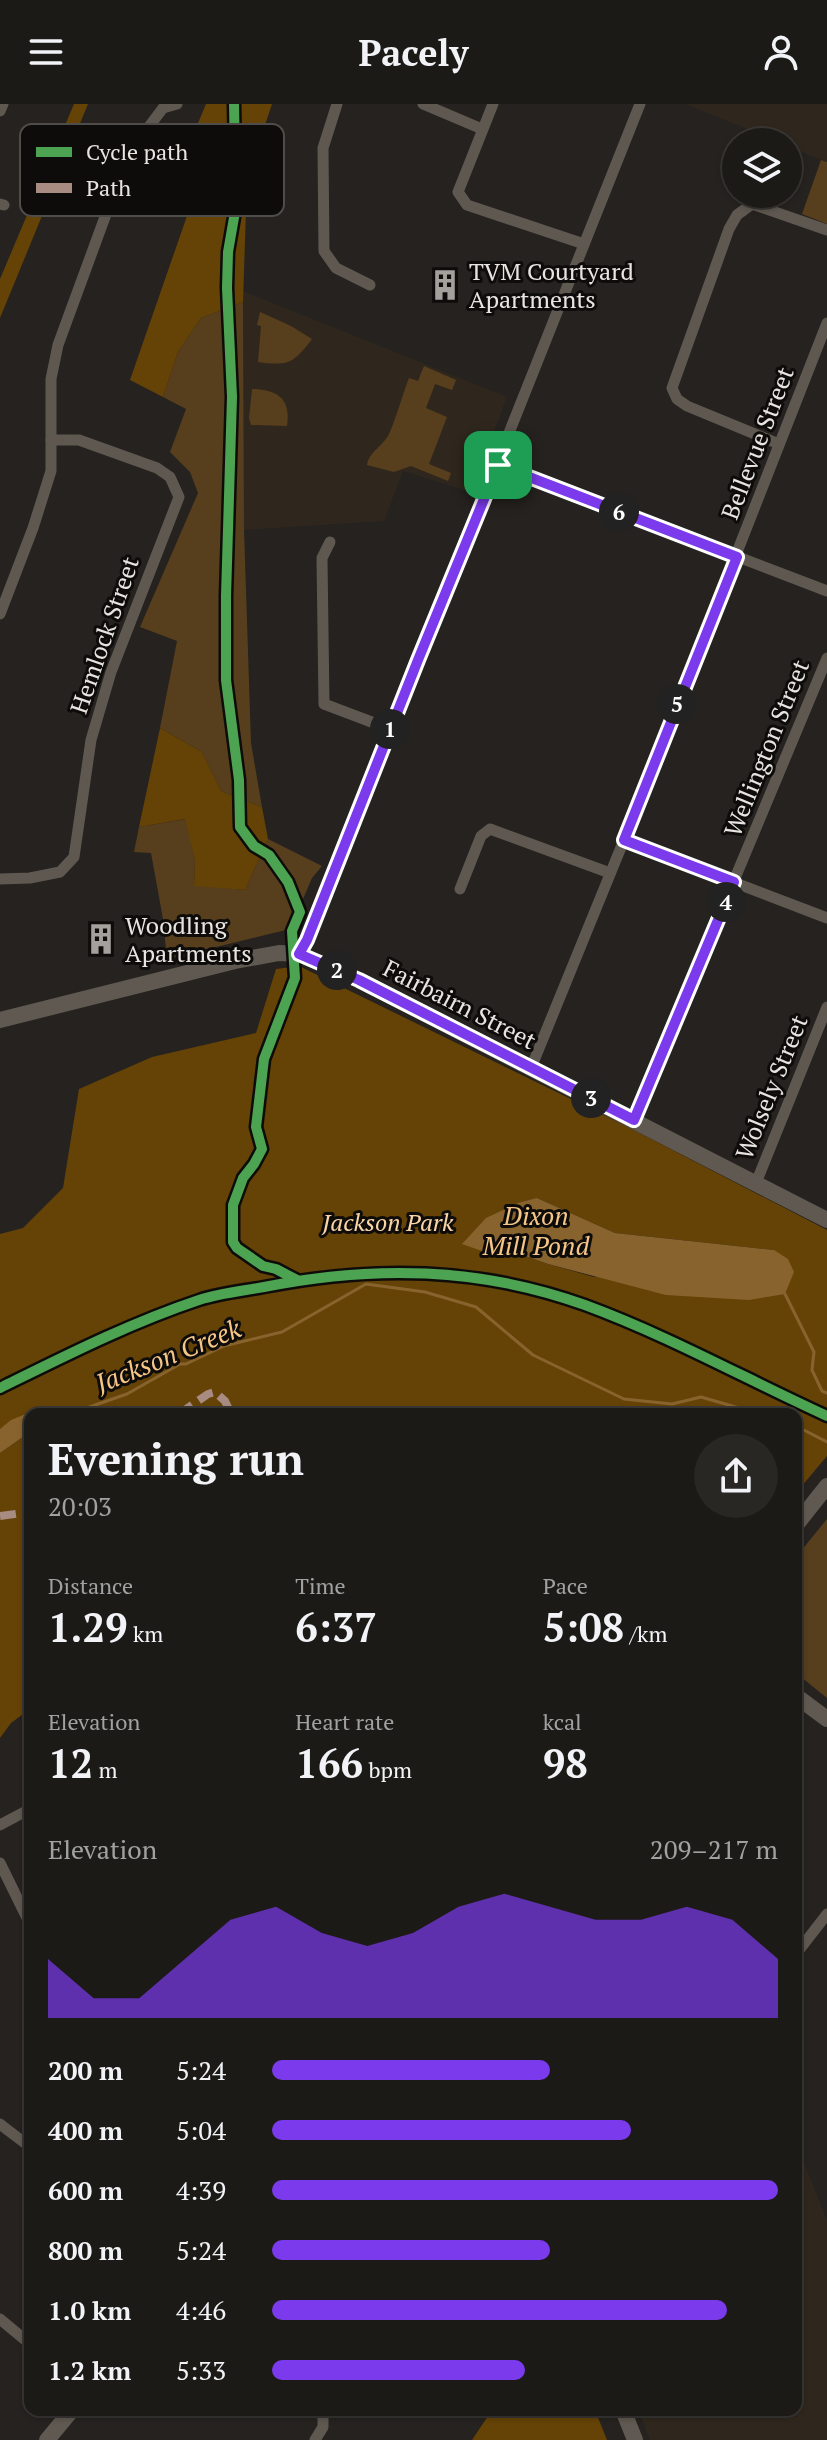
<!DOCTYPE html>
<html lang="en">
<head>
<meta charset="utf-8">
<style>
  :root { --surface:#1c1a17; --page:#292724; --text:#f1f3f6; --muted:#a0a1a1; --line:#3a3836; --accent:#7c3aed }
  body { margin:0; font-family:"PT Serif",serif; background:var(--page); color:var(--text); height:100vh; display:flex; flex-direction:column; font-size:30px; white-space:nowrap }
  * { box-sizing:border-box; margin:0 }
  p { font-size:26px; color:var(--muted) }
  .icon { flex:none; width:44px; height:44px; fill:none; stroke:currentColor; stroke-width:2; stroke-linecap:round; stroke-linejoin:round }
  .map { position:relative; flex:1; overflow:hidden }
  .side { position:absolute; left:24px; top:1304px; width:778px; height:1008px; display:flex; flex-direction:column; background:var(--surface); border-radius:16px; box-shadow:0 2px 6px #0004,0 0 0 2px var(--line) }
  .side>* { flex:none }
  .tools { position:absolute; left:722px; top:24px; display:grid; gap:16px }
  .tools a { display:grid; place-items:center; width:80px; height:80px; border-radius:50%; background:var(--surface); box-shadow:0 2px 6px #0004,0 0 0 2px var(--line); font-size:40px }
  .pin { position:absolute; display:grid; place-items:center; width:68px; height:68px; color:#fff; margin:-34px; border-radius:16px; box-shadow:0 4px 12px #0006 }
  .km { position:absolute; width:40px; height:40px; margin:-20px; border-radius:50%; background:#222; color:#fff; font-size:22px; line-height:40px; text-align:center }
  .round { display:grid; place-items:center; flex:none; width:84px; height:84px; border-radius:42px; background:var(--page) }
  .summary { display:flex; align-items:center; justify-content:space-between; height:136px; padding:0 24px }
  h1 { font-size:44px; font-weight:800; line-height:60px }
  .stats { display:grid; grid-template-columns:repeat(3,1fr); gap:12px; height:136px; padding:8px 24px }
  .stats div { display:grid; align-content:center }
  .stats b { font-size:40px; font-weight:800 }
  .stats small { font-size:22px; font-weight:400 }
  .stats p { font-size:22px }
  .chart { height:224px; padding:16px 24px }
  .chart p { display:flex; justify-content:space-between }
  .chart svg { width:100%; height:144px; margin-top:8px; fill:var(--accent); opacity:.7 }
  ul { padding:0 24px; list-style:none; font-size:26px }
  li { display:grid; grid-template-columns:128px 96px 1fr; align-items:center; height:60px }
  li i { height:20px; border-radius:10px; background:var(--accent) }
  header { display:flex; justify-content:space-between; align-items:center; height:104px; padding:0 24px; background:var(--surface); font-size:36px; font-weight:800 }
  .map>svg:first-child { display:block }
  .built { fill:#2f271d }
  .green { fill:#573f1d }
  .forest { fill:#654306; fill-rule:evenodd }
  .water { fill:#89632e }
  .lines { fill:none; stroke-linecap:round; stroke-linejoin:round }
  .stream { stroke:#89632e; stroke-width:3 }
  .minor { stroke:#5e5850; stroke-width:11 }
  .secondary { stroke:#605951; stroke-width:16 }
  .quiet { stroke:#a88b81; stroke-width:8; stroke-dasharray:16 8; stroke-linecap:butt }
  .cycleway-casing { stroke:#0e0c0a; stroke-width:15 }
  .cycleway { stroke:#4ca352; stroke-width:10 }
  .route-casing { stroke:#fff; stroke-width:16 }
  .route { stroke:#7c3aed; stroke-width:10 }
  .labels { text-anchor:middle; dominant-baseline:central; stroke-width:6; stroke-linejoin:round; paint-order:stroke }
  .poi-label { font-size:24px; fill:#e8e5e1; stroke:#0e0c0a; text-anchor:start }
  .street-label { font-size:24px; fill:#e8e5e1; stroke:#0e0c0a }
  .park-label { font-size:24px; font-style:italic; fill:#fad5a7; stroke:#0e0c0a }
  .water-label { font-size:26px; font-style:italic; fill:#f6c687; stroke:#0e0c0a }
  .key { fill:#0e0c0a; stroke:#4f4d4a; stroke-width:2 }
  .key-label { font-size:22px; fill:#e8e5e1 }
</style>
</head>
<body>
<header><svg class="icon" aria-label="menu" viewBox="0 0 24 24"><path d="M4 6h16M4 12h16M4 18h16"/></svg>Pacely<svg class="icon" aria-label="person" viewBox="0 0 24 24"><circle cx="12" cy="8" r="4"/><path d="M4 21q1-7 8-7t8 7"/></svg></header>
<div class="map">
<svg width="827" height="2336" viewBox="0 0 827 2336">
  <rect width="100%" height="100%" fill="#25221f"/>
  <g class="built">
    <polygon points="686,0 827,0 827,58 788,42 788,38 778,38"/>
    <polygon points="243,187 507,293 471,388 403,367 384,417 244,426"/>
    <polygon points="796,2049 802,2054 827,2116 827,2336 650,2336 638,2306 796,2306"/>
  </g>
  <g class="green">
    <polygon points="821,56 827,58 827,120 802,110"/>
    <polygon points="243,198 244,426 251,639 262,703 221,687 202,648 160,624 177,537 140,523 198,389 190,368 170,348 186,305 163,293 178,248 201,214"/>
    <path d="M260 208 291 222 312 235C293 260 288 262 258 258L261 222 257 221Z"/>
    <path d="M424 262 456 276 452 286 435 280 426 304 447 313 429 360 451 369 448 377 411 362 394 368 367 361C369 348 383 342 389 330 397 312 402 292 409 274L418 277Z"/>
    <path d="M252 285C277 286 291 294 287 322L251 321 249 314Z"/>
    <polygon points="186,715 195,757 194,781 245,786 268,735 322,762 312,774 290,825 167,855 163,815 151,749 134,748 139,723"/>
    <polygon points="827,1415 827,1594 796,1569 796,1453"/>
  </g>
  <g class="forest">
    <polygon points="74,0 88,0 0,214 0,175"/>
    <polygon points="206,0 272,0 247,75 243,198 201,214 178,248 163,293 130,276 204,63 196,24"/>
    <polygon points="160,624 202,648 221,687 262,703 268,735 245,786 194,782 195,757 185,715 139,723"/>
    <path d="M299 862 626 1022 827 1126V1352L796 1389V1310H69L43 1303 0 1325V1130L23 1124 63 1084 79 985 152 953 256 929 276 865ZM537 1094 615 1129 774 1146 594 1173 548 1160 506 1145Z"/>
    <polygon points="30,1328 30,1605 11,1619 0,1634 0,1349"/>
    <polygon points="492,2306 595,2306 607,2336 472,2336"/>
  </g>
  <g class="water">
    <polygon points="537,1094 615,1129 774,1146 788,1155 794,1168 785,1190 749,1196 666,1191 548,1160 506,1145 482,1147 462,1140 486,1114 518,1099"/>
    <polygon points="43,1303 72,1309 30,1310 30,1328 0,1349 0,1325 11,1316"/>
  </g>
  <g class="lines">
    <g class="stream">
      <polyline points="785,1190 814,1248 812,1266 822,1287 827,1289"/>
      <polyline points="72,1309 127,1290 180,1260 186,1260 224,1242 282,1228 366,1180 425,1188 476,1203 533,1251 624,1295 672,1300 701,1293 760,1310"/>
      <polyline points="796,1322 827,1338"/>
    </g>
    <g class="minor">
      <polyline points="337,0 323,44 324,147 336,164 370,181"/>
      <polyline points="423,0 482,25"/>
      <polyline points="493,0 458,88 467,101 584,140"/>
      <polyline points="0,7 3,0"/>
      <polyline points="0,100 4,101"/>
      <polyline points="779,340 687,302 677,295 672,284 729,125 737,111 752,100 827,126"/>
      <polyline points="498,361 827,487"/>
      <polyline points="330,438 322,454 324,600 390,625"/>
      <polyline points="0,510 33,424 51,367 51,275 58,241 116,83 142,32 163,4 177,0"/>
      <polyline points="624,736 827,814"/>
      <polyline points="0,775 30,774 60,768 74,753 91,636 111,568 179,393 170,373 157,364 79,336 51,336"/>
      <polyline points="460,785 481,732 490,725 610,769"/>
      <polyline points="299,850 307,836 640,0"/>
      <polyline points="531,964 624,736 827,219"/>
      <polyline points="634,1016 827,554"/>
      <polyline points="756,1079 827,903"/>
      <polyline points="0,1721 30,1705"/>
      <polyline points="0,1759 30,1820"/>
      <polyline points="796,1850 827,1810"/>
      <polyline points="0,2020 30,2043"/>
      <polyline points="0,2215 30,2240"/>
      <polyline points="315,2336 323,2323 323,2306"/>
    </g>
    <g class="secondary">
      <polyline points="0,916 235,857 279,849 299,850 359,876 827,1116"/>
      <polyline points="796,1421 827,1382"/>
      <polyline points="796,1592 827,1615"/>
      <polyline points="623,2306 635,2336"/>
      <polyline points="47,2336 72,2306"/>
    </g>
    <g class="quiet">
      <polyline points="179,1310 208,1290 215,1288 225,1297 231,1310"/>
      <polyline points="0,1412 30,1408"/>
    </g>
    <defs>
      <g id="cycleway">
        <polyline points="234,0 236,102 228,148 227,184 232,293 226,492 226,576 239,676 240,723 254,742 269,751 288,778 300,808 292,827 295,874 264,955 256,1023 262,1045 254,1060 243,1074 233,1101 233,1138 237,1144 263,1162 276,1165 297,1176"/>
        <path d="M0 1284C65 1252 130 1219 199 1196 220 1189 243 1187 264 1183 374 1161 479 1163 585 1201 669 1232 746 1275 827 1312"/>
      </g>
    </defs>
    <use href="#cycleway" class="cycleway-casing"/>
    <use href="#cycleway" class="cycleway"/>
  </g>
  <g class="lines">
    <defs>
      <polygon id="route" points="498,361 737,453 624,736 734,778 634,1016 359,876 299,850 307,836 418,556"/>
    </defs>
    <use href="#route" class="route-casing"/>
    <use href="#route" class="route"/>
  </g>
  <defs>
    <symbol id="building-bare" viewBox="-9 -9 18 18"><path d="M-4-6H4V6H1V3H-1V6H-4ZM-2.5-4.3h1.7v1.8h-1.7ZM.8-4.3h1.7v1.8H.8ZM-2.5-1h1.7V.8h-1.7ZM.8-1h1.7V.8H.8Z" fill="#a4a19d" stroke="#0e0c0a" stroke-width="2.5" paint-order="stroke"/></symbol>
  </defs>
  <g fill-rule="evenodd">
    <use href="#building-bare" x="423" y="159" width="44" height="44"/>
    <use href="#building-bare" x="79" y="813" width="44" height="44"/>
  </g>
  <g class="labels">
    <g class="poi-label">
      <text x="469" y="167">TVM Courtyard<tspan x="469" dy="28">Apartments</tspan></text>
      <text x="125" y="821">Woodling<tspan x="125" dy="28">Apartments</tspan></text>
    </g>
    <g class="street-label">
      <text transform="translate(757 339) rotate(-69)">Bellevue Street</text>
      <text transform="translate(104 531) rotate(-71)">Hemlock Street</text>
      <text transform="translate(766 644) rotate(-68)">Wellington Street</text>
      <text transform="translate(460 900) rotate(27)">Fairbairn Street</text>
      <text transform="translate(771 983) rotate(-68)">Wolsely Street</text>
    </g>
    <g class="park-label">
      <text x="388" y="1118">Jackson Park</text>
    </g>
    <g class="water-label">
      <text x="536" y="1111">Dixon<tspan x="536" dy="30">Mill Pond</tspan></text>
      <text transform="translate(168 1251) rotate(-22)">Jackson Creek</text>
    </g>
  </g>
  <rect x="20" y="20" width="264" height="92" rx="12" class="key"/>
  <rect x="36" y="43" width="36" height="10" fill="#4ca352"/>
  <rect x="36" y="79" width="36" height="10" fill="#a88b81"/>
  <g class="key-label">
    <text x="86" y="56">Cycle path</text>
    <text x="86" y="92">Path</text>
  </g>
</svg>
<div class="tools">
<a><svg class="icon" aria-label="layers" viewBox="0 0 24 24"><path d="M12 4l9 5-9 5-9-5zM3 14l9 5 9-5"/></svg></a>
</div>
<div class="pin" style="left:498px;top:361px;background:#1e9e55"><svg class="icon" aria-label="arrive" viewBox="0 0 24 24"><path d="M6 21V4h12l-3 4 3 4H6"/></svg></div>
<b class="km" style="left:390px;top:625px">1</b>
<b class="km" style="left:337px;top:866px">2</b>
<b class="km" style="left:591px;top:994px">3</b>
<b class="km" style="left:726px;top:798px">4</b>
<b class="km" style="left:677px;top:600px">5</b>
<b class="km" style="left:619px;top:408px">6</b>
<section class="side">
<div class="summary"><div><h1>Evening run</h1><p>20:03</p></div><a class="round"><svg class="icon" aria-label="share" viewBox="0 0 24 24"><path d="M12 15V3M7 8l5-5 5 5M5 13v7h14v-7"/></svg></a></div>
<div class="stats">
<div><p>Distance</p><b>1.29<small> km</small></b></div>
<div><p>Time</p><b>6:37</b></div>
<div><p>Pace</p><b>5:08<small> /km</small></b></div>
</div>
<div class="stats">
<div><p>Elevation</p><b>12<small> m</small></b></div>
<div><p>Heart rate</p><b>166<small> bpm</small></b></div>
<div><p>kcal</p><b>98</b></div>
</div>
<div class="chart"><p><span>Elevation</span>209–217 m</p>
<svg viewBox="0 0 160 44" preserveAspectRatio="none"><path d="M0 44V26L10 38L20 38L30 26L40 14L50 10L60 18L70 22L80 18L90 10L100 6L110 10L120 14L130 14L140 10L150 14L160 26V44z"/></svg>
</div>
<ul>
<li><b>200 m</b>5:24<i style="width:55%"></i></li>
<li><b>400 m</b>5:04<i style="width:71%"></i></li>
<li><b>600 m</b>4:39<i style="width:100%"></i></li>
<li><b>800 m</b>5:24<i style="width:55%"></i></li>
<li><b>1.0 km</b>4:46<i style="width:90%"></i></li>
<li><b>1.2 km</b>5:33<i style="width:50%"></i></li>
</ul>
</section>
</div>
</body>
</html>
